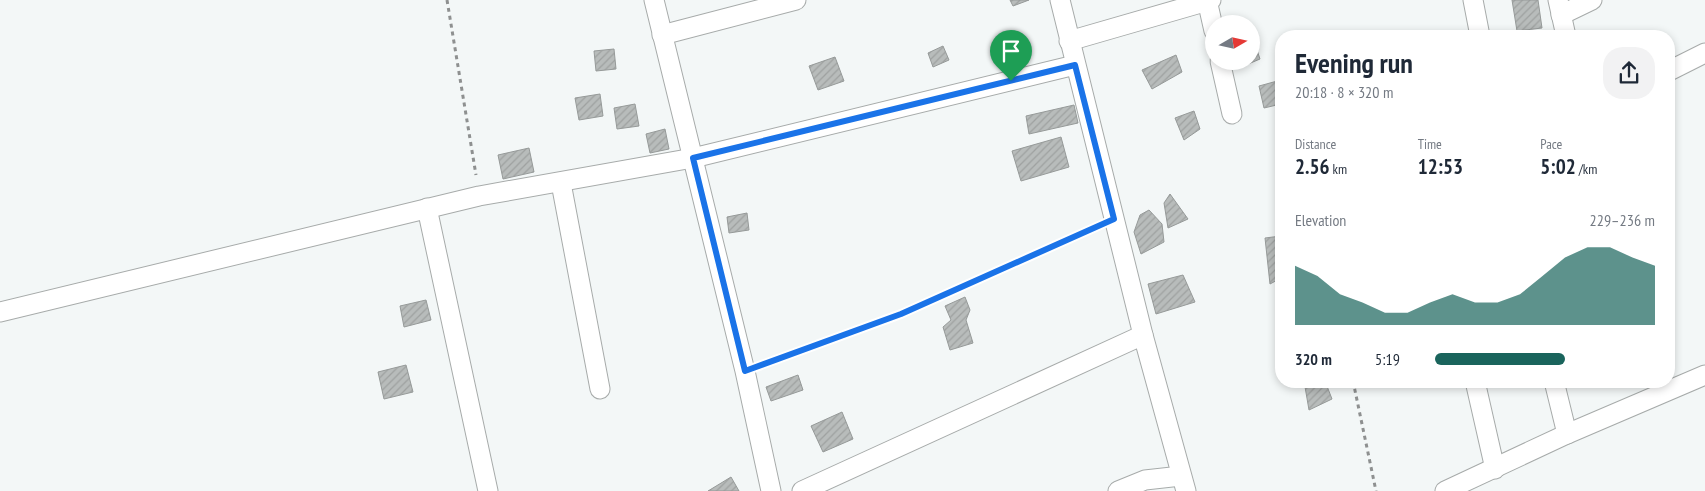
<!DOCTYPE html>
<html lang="en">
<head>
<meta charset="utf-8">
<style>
  :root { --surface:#fff; --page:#f2f2f3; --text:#1f2937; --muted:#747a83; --accent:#1a645c }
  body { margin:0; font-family:"PT Sans Narrow",sans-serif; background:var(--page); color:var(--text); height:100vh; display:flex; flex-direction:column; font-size:19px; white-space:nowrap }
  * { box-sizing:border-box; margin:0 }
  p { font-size:16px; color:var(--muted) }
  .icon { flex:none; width:28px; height:28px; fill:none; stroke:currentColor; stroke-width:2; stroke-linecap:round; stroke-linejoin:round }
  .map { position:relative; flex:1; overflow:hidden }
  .drawer { position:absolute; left:1275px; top:30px; width:400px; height:358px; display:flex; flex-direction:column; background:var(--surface); border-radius:20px; box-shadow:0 2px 8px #0003 }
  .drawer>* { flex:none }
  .needle { width:32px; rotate:81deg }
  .tools { position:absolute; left:1205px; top:15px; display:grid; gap:10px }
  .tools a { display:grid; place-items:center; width:55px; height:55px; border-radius:50%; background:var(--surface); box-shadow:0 2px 8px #0003; font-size:25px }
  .pin { position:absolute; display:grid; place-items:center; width:42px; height:42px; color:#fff; margin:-51px -21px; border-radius:50% 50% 50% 0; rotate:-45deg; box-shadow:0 0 5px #0007 }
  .pin .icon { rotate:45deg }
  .round { display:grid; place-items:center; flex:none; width:52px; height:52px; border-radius:20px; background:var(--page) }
  .head { display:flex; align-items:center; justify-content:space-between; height:85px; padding:0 20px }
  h1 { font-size:28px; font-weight:800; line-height:38px }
  .figures { display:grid; grid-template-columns:repeat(3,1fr); gap:8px; height:85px; padding:5px 20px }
  .figures div { display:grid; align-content:center }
  .figures b { font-size:21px; font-weight:800 }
  .figures small { font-size:14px; font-weight:400 }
  .figures p { font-size:14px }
  .chart { height:140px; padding:10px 20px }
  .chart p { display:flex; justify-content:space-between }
  .chart svg { width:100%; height:90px; margin-top:5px; fill:var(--accent); opacity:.7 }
  ul { padding:0 20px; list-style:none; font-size:16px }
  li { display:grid; grid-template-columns:80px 60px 1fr; align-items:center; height:38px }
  li i { height:12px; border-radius:6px; background:var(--accent) }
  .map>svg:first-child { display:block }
  .building { fill:url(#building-hatch); stroke:#969a99 }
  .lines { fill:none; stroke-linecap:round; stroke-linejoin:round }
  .street-casing { stroke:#a7abaa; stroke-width:21 }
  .path { stroke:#8e9090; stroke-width:3; stroke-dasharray:4 4; stroke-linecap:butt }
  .street { stroke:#fff; stroke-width:19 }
  .route-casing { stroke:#fff; stroke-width:10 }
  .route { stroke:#1a73e8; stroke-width:6 }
</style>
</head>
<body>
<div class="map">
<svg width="1705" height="491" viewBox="0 0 1705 491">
  <defs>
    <pattern id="building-hatch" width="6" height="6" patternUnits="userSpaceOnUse" patternTransform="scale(1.25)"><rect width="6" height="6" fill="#b8bcbb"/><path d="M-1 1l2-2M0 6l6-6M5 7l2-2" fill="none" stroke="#9ea1a0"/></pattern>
  </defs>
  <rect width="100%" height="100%" fill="#f3f7f7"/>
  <g class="building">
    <polygon points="1010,0 1029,0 1013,6"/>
    <polygon points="1512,0 1538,0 1542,28 1517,31"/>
    <polygon points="1254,41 1260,59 1241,67 1240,61 1251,61 1251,42"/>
    <polygon points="943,46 949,60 933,67 928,53"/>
    <polygon points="614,49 616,69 596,71 594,51"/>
    <polygon points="1176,55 1182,72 1152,89 1142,70"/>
    <polygon points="835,57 844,81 818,90 809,66"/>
    <polygon points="1281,80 1281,104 1264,108 1259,86"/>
    <polygon points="600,94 603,116 579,120 575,98"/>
    <polygon points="635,104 639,126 617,129 614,108"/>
    <polygon points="1074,105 1078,123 1029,134 1026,116"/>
    <polygon points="1194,111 1200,129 1184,140 1175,118"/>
    <polygon points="665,129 669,149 650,153 646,134"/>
    <polygon points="1061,137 1069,167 1021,181 1012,151"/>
    <polygon points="529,148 534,172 503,179 498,155"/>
    <polygon points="1170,194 1188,219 1168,228 1164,203"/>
    <polygon points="1149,210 1162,224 1164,242 1141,254 1134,232 1140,215"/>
    <polygon points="747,213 749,230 729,233 727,217"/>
    <polygon points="1281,236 1281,278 1270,284 1265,238"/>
    <polygon points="1183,275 1195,302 1156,314 1148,284"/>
    <polygon points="965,297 970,310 966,320 973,343 950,350 943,327 951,320 945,306"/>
    <polygon points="426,300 431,320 404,327 400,306"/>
    <polygon points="406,365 413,392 384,399 378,372"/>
    <polygon points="798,375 803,390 771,401 766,387"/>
    <polygon points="1304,381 1325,381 1332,399 1309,410"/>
    <polygon points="842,412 853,439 823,452 811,426"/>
    <polygon points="731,477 739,491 708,491"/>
  </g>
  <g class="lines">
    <defs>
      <g id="street">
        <polyline points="654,0 745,371 771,491"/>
        <polyline points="1060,0 1143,335 1186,491"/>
        <polyline points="1207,0 1214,31"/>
        <polyline points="1473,0 1480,36"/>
        <polyline points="1558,0 1566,36"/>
        <polyline points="1561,15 1592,0"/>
        <polyline points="662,35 796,0"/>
        <polyline points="1069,41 1211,0"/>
        <polyline points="1220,61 1232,114"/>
        <polyline points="1669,71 1705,53"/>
        <polyline points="561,183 600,389"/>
        <polyline points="427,208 488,491"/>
        <polyline points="0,312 479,196 693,158 1075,65"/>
        <polyline points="1475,381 1495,469"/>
        <polyline points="1554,381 1567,434"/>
        <polyline points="802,491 1143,335"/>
        <polyline points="1118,491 1145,480 1181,476"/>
        <polyline points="1445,491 1567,434 1705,375"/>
      </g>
    </defs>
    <use href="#street" class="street-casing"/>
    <g class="path">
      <polyline points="447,0 476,175"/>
      <polyline points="764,365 901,314 1095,227"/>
      <polyline points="1353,381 1376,491"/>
    </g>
    <use href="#street" class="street"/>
  </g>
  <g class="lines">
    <defs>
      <polygon id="route" points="1075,65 1114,219 901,314 745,371 693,158"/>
    </defs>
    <use href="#route" class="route-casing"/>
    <use href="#route" class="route"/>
  </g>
</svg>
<div class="tools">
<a><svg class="needle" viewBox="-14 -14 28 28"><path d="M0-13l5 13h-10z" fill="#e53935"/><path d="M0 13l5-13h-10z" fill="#747a83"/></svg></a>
</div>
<div class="pin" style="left:1011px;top:81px;background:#1e9e55"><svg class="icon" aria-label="arrive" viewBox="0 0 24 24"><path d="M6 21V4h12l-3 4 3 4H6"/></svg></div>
<section class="drawer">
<div class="head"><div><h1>Evening run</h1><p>20:18 · 8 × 320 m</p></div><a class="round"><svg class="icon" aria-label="share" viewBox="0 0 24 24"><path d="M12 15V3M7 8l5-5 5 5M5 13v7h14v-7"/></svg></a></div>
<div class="figures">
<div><p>Distance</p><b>2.56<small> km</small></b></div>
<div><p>Time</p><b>12:53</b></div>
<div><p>Pace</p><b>5:02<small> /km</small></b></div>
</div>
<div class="chart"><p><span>Elevation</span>229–236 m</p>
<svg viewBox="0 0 160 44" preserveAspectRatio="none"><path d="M0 44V15L10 20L20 29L30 33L40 38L50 38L60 33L70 29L80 33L90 33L100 29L110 20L120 11L130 6L140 6L150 11L160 15V44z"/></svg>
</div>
<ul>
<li><b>320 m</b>5:19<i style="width:59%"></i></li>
</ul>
</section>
</div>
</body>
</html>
